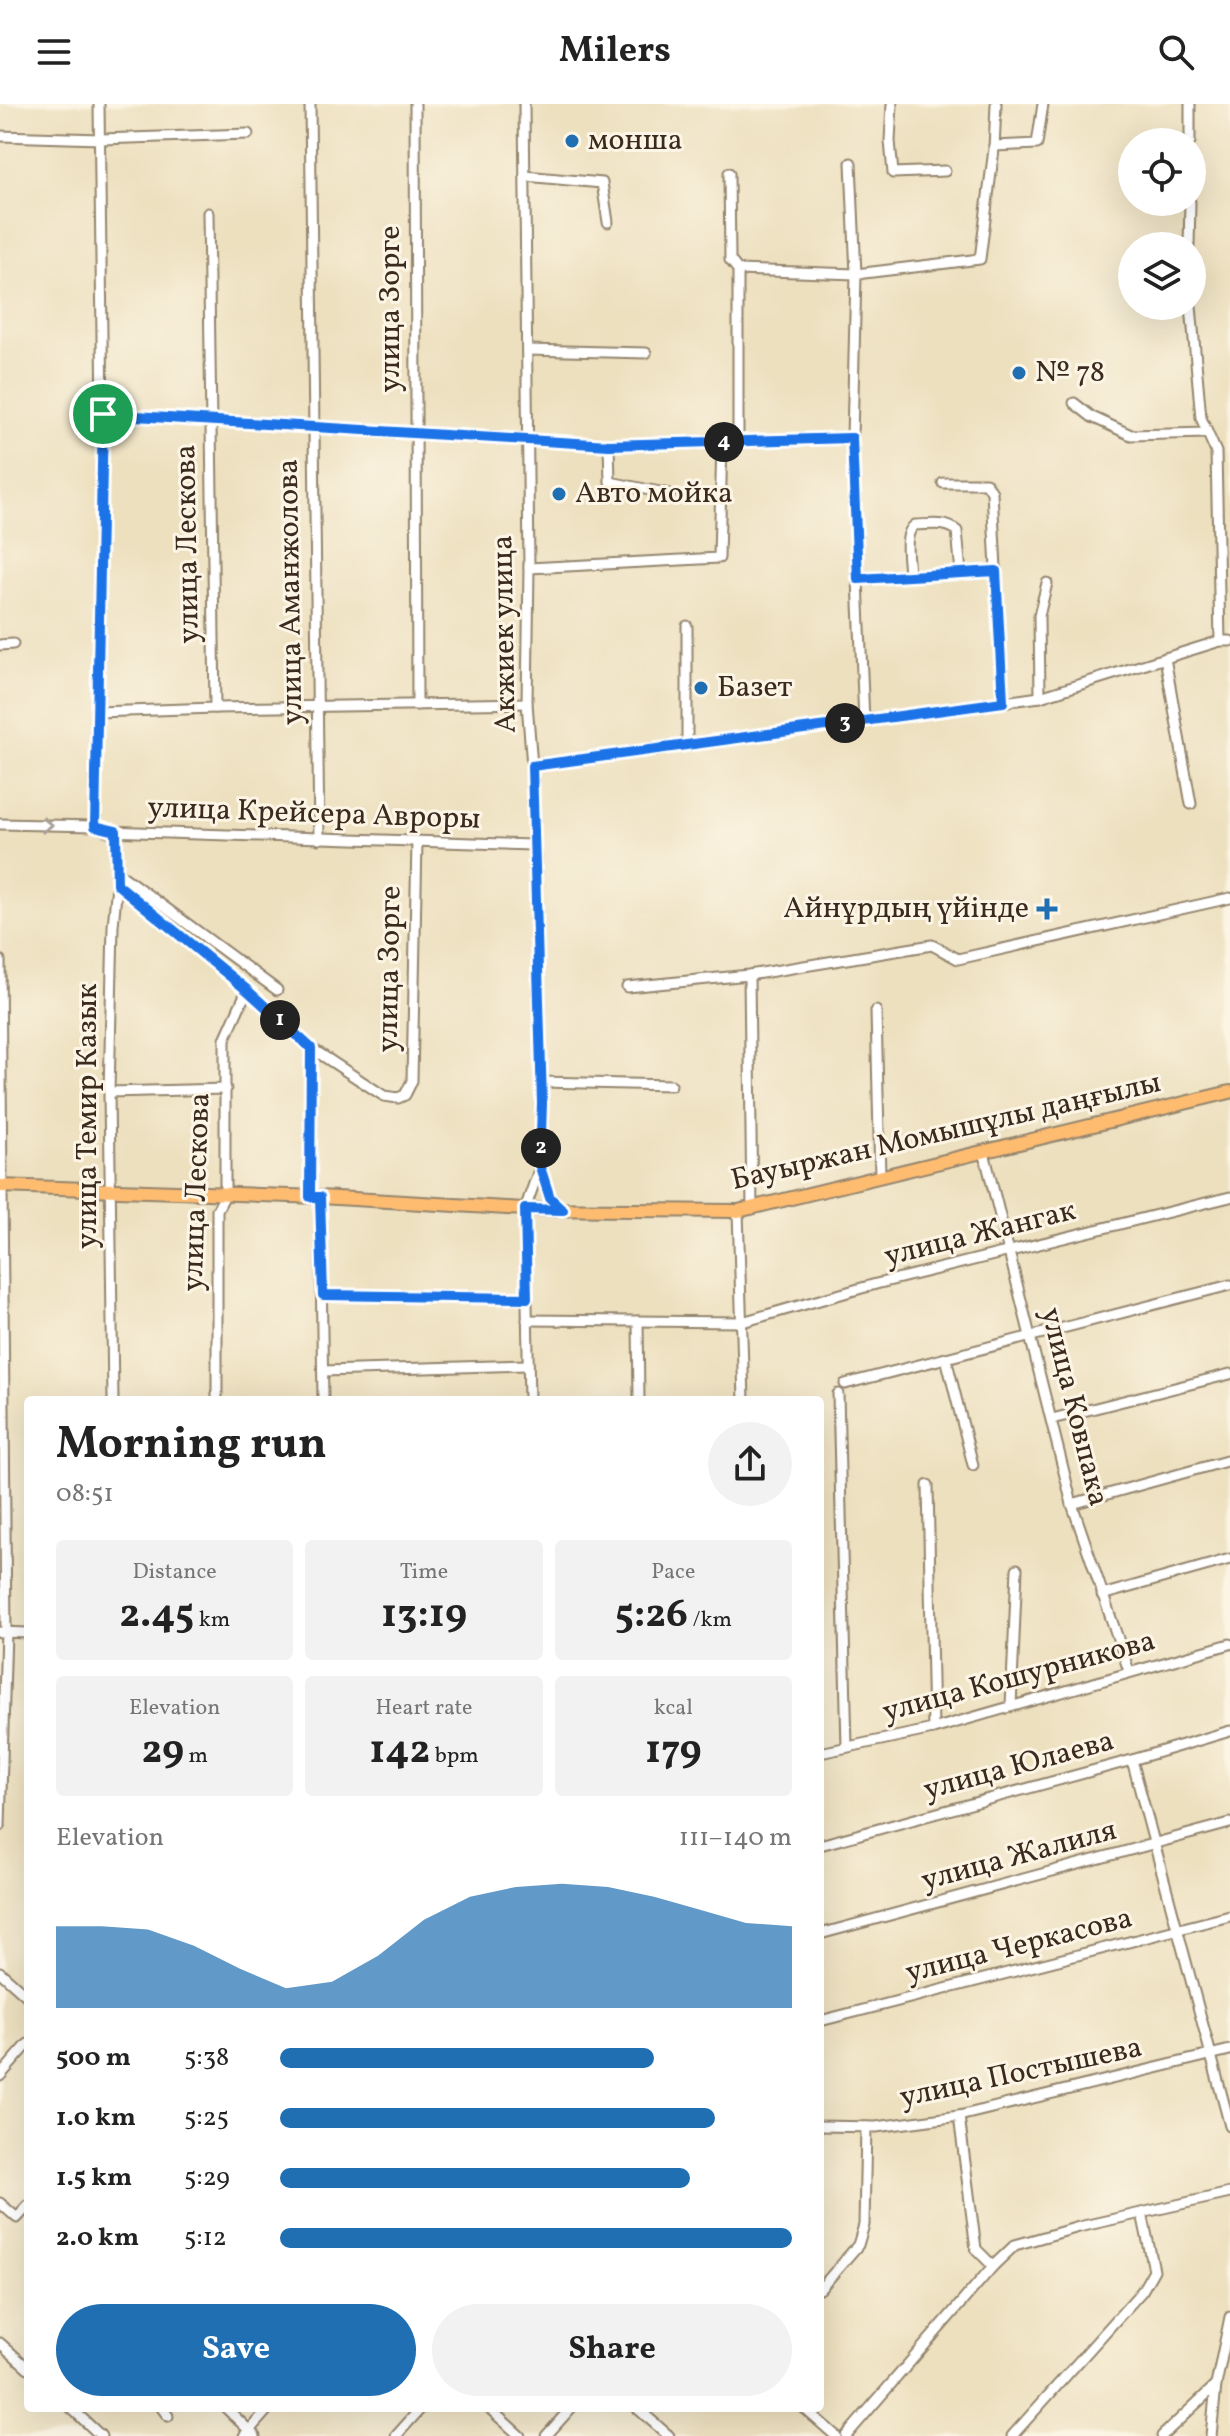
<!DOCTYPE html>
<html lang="en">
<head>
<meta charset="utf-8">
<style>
  :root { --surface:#fff; --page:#f2f2f2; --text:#222; --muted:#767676; --accent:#1f6fb2 }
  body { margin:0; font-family:Vollkorn,serif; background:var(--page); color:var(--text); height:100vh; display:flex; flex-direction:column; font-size:30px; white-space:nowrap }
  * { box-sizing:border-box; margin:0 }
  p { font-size:26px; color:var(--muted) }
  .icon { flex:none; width:44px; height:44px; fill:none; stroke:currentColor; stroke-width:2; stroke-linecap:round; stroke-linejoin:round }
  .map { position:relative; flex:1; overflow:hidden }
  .sheet { position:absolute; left:24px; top:1292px; width:800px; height:1016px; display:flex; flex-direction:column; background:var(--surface); border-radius:8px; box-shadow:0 8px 32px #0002 }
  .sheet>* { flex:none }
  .controls { position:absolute; left:1118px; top:24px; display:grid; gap:16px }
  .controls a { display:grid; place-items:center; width:88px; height:88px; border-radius:50%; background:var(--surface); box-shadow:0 8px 32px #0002; font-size:40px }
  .pin { position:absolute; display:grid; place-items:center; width:68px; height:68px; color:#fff; margin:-34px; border:4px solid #fff; border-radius:50%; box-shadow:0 2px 8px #0007 }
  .km { position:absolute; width:40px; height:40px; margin:-20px; border-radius:50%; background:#222; color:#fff; font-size:22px; line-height:40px; text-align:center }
  .round { display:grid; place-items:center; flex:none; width:84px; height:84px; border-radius:42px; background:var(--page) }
  .summary { display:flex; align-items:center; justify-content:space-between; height:136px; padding:0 32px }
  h1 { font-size:44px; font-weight:700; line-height:60px }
  .stats { display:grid; grid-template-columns:repeat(3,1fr); gap:12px; height:136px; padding:8px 32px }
  .stats div { display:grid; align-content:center; border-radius:8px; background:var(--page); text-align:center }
  .stats b { font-size:40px; font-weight:700 }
  .stats small { font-size:22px; font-weight:400 }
  .stats p { font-size:22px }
  .chart { height:224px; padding:16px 32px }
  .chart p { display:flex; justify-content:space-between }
  .chart svg { width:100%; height:144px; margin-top:8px; fill:var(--accent); opacity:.7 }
  .cta { display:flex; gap:16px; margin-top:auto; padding:16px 32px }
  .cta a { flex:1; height:92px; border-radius:48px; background:var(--accent); color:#fff; font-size:32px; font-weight:700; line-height:92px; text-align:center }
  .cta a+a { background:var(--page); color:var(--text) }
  ul { padding:0 32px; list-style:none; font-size:26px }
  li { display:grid; grid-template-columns:128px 96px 1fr; align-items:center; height:60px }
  li i { height:20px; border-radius:10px; background:var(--accent) }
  header { display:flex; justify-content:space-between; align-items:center; height:104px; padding:0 32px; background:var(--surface); font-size:36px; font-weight:700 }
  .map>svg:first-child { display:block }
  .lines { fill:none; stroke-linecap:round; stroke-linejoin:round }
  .minor-casing { stroke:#94856e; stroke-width:13 }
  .major-casing { stroke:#94856e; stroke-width:16 }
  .minor { stroke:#fff; stroke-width:9 }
  .major { stroke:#febc70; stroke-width:12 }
  .oneway { stroke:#a79f9a }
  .route-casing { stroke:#fff; stroke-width:16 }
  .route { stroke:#1a73e8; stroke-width:10 }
  .poi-dot { fill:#1f6fb2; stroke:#fcf5e5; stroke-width:3 }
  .labels { text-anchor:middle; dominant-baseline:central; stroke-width:6; stroke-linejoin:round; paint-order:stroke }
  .poi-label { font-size:30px; fill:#3b2a1e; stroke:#fcf5e5; text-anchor:start }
  .street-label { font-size:30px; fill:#3b2a1e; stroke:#fcf5e5 }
</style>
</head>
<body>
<header><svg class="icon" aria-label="menu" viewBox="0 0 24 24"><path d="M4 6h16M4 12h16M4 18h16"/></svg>Milers<svg class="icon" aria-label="search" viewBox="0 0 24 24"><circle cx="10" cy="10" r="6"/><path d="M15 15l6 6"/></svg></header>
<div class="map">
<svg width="1230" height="2332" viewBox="0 0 1230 2332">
  <rect width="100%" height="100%" fill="#fcf5e5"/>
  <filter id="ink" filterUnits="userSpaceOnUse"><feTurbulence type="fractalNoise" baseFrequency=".0125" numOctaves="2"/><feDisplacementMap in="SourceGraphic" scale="16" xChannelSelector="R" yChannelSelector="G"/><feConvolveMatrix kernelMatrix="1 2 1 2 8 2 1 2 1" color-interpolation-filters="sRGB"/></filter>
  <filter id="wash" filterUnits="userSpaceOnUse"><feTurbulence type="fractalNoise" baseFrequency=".006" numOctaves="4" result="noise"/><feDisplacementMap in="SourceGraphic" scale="32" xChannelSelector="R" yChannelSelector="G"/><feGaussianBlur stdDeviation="1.8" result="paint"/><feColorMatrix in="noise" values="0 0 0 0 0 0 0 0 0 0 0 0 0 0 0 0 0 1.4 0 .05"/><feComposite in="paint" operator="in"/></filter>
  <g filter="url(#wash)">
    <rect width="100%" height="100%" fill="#ede0bf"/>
  </g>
  <g filter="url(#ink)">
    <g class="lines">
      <defs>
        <g id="minor">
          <polyline points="310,0 319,735"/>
          <polyline points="415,0 417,601"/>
          <polyline points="524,0 529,464 527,599 532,662 542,999 540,1063 525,1105 529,1296"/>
          <polyline points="892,0 890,37 893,69 945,67"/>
          <polyline points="0,32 101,35 248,30"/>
          <polyline points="1190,38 1190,0"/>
          <polyline points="994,42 1037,40 1043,0"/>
          <polyline points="851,59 856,170 852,334 864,617"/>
          <polyline points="729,69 730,156 738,166 738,337"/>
          <polyline points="525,72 602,79 608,118"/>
          <polyline points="1189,142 1190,98"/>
          <polyline points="738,166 856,170 980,155 994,45 996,0"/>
          <polyline points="1191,202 1201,314 1216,348 1220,537"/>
          <polyline points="527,246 646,249"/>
          <polyline points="1074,299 1092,313 1131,331 1207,329"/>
          <polyline points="103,310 609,341 852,334"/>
          <polyline points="609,341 610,378 670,390"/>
          <polyline points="943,379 986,379 992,388 1003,598"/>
          <polyline points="529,464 719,454 722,338"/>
          <path d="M909 472C909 457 902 430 915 421 929 421 946 417 957 427L961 469"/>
          <polyline points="858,475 996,467"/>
          <polyline points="687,522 687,641"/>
          <polyline points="0,541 13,540"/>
          <polyline points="1165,554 1191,700"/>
          <polyline points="1040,593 1039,512 1047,479"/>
          <polyline points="215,604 527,599"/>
          <polyline points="97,608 215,604 208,109"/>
          <polyline points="532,662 1040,593 1220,537 1230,537"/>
          <polyline points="0,720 95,722 107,727 533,741"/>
          <polyline points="95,722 103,310 99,0"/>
          <polyline points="117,768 277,886"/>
          <polyline points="117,780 247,886 311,944 384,992 398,994 405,991 412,977 417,738"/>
          <polyline points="0,856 6,1528 0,1722"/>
          <polyline points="749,871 752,1105"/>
          <polyline points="627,883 749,871 932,841 958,855 1230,794"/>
          <polyline points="876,907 880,1073"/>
          <polyline points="541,978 671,981"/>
          <polyline points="109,988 226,985"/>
          <polyline points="984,1048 1072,1400 1129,1567"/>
          <polyline points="541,1065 548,1090 563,1106"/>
          <polyline points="310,1093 311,944"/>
          <polyline points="320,1093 323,1296"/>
          <polyline points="738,1107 744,1296"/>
          <polyline points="323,1191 527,1194"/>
          <polyline points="527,1216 742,1218 876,1180 1230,1093"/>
          <polyline points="638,1217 639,1296"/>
          <polyline points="946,1254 973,1361"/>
          <polyline points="323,1267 528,1261"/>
          <polyline points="845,1280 1230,1181"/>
          <polyline points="838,1290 847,1643"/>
          <polyline points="113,1296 109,988 113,822 117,780 116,727"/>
          <polyline points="217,1296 217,1106 225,1091 225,935 247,886"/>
          <polyline points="1052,1315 1230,1270"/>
          <polyline points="928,1381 933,1625"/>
          <polyline points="1072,1400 1230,1356"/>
          <polyline points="1102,1491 1230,1455"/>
          <polyline points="0,1528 28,1529"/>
          <polyline points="1011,1602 1017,1465"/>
          <polyline points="820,1649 933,1625 1230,1540"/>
          <polyline points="1132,1656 1230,2022"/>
          <polyline points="820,1741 1132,1656 1230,1627"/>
          <polyline points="820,1830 1230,1719"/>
          <polyline points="0,1868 28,1893"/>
          <polyline points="820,1917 1230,1812"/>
          <polyline points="0,1972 28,1940"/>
          <polyline points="959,2012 976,2145 993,2162"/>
          <polyline points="820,2022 876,2023 959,2012 1230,1946"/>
          <polyline points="0,2099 17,2114 28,2102"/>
          <polyline points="820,2185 858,2141 864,2121 866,2023"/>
          <polyline points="0,2239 28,2264"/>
          <polyline points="71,2304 101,2332"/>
          <polyline points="162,2304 168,2312"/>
          <polyline points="226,2304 255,2332"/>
          <polyline points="489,2304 520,2332"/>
          <polyline points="637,2304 669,2332"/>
          <polyline points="804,2304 836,2332"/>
          <polyline points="244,2332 269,2304"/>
          <polyline points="396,2332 421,2304"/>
          <polyline points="546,2332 571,2304"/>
          <polyline points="846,2332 993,2162 1015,2141 1079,2123 1230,2089"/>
          <polyline points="1012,2332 1142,2187 1154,2166 1142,2109"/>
          <polyline points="1162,2332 1216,2281"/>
          <polyline points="1211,2332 1216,2281 1230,2213"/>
        </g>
        <polyline id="major" points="0,1082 320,1093 525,1105 738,1107 1230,988"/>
      </defs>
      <use href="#minor" class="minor-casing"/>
      <use href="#major" class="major-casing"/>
      <use href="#minor" class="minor"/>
      <use href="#major" class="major"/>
    </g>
    <defs><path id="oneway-chevron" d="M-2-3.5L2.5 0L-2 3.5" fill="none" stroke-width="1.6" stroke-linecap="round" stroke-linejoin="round" transform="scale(2)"/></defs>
    <use class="oneway" href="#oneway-chevron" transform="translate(47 721) rotate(1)"/>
  </g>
  <g class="lines" filter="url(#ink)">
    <defs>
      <polygon id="route" points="103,310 609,341 852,334 858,475 996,467 1003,598 532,662 542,999 540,1063 550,1094 563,1106 525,1105 527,1194 323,1191 320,1093 310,1093 311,944 247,886 117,780 116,727 95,722"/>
    </defs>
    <use href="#route" class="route-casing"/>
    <use href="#route" class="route"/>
  </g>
  <g class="poi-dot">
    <circle cx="572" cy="37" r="8"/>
    <circle cx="1019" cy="269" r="8"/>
    <circle cx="559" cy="390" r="8"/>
    <circle cx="701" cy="584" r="8"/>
    <path d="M1043 793h8v8h8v8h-8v8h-8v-8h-8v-8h8z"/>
  </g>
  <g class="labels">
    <g class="poi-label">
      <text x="588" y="37">монша</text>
      <text x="1035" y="269">№ 78</text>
      <text x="575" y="390">Авто мойка</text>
      <text x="717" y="584">Базет</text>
      <text x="1029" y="805" text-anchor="end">Айнұрдың үйінде</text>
    </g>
    <g class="street-label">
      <text transform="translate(391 205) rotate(-90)">улица Зорге</text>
      <text transform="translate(188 440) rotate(-91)">улица Лескова</text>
      <text transform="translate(291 488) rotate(-91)">улица Аманжолова</text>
      <text transform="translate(505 530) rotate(-91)">Акжиек улица</text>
      <text transform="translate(314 710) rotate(2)">улица Крейсера Авроры</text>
      <text transform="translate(390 865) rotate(-89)">улица Зорге</text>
      <text transform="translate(88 1012) rotate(-90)">улица Темир Казык</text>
      <text transform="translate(946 1028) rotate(-13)">Бауыржан Момышұлы даңғылы</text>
      <text transform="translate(197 1088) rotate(-88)">улица Лескова</text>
      <text transform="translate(980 1130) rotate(-14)">улица Жангак</text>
      <text transform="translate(1074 1303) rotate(76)">улица Ковпака</text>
      <text transform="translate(1019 1573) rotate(-15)">улица Кошурникова</text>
      <text transform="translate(1019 1662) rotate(-15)">улица Юлаева</text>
      <text transform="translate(1019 1752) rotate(-15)">улица Жалиля</text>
      <text transform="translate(1019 1842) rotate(-14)">улица Черкасова</text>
      <text transform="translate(1021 1969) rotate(-12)">улица Постышева</text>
    </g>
  </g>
</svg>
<div class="controls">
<a><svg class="icon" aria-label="locate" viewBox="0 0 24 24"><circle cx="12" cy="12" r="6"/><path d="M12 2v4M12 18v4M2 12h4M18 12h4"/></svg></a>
<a><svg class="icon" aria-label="layers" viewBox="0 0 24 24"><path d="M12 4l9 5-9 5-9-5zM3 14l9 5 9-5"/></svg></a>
</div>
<div class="pin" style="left:103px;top:310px;background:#1e9e55"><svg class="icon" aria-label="arrive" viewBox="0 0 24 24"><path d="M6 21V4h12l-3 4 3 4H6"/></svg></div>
<b class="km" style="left:280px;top:916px">1</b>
<b class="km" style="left:541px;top:1044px">2</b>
<b class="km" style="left:845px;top:619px">3</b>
<b class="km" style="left:724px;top:338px">4</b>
<section class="sheet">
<div class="summary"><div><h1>Morning run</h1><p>08:51</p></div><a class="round"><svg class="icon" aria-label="share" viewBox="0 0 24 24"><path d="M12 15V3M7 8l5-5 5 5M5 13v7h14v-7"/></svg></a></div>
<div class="stats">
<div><p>Distance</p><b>2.45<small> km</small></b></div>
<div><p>Time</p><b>13:19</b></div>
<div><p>Pace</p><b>5:26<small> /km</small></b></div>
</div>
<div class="stats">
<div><p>Elevation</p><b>29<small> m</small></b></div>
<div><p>Heart rate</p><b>142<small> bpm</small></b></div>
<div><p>kcal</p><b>179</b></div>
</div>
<div class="chart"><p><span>Elevation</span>111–140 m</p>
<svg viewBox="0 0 160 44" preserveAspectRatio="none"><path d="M0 44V19L10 19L20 20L30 25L40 32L50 38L60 36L70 28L80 17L90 10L100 7L110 6L120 7L130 10L140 14L150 18L160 19V44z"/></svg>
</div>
<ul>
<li><b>500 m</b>5:38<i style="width:73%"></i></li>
<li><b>1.0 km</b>5:25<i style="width:85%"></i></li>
<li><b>1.5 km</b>5:29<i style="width:80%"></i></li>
<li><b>2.0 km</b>5:12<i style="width:100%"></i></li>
</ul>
<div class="cta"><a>Save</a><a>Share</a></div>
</section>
</div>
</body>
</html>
